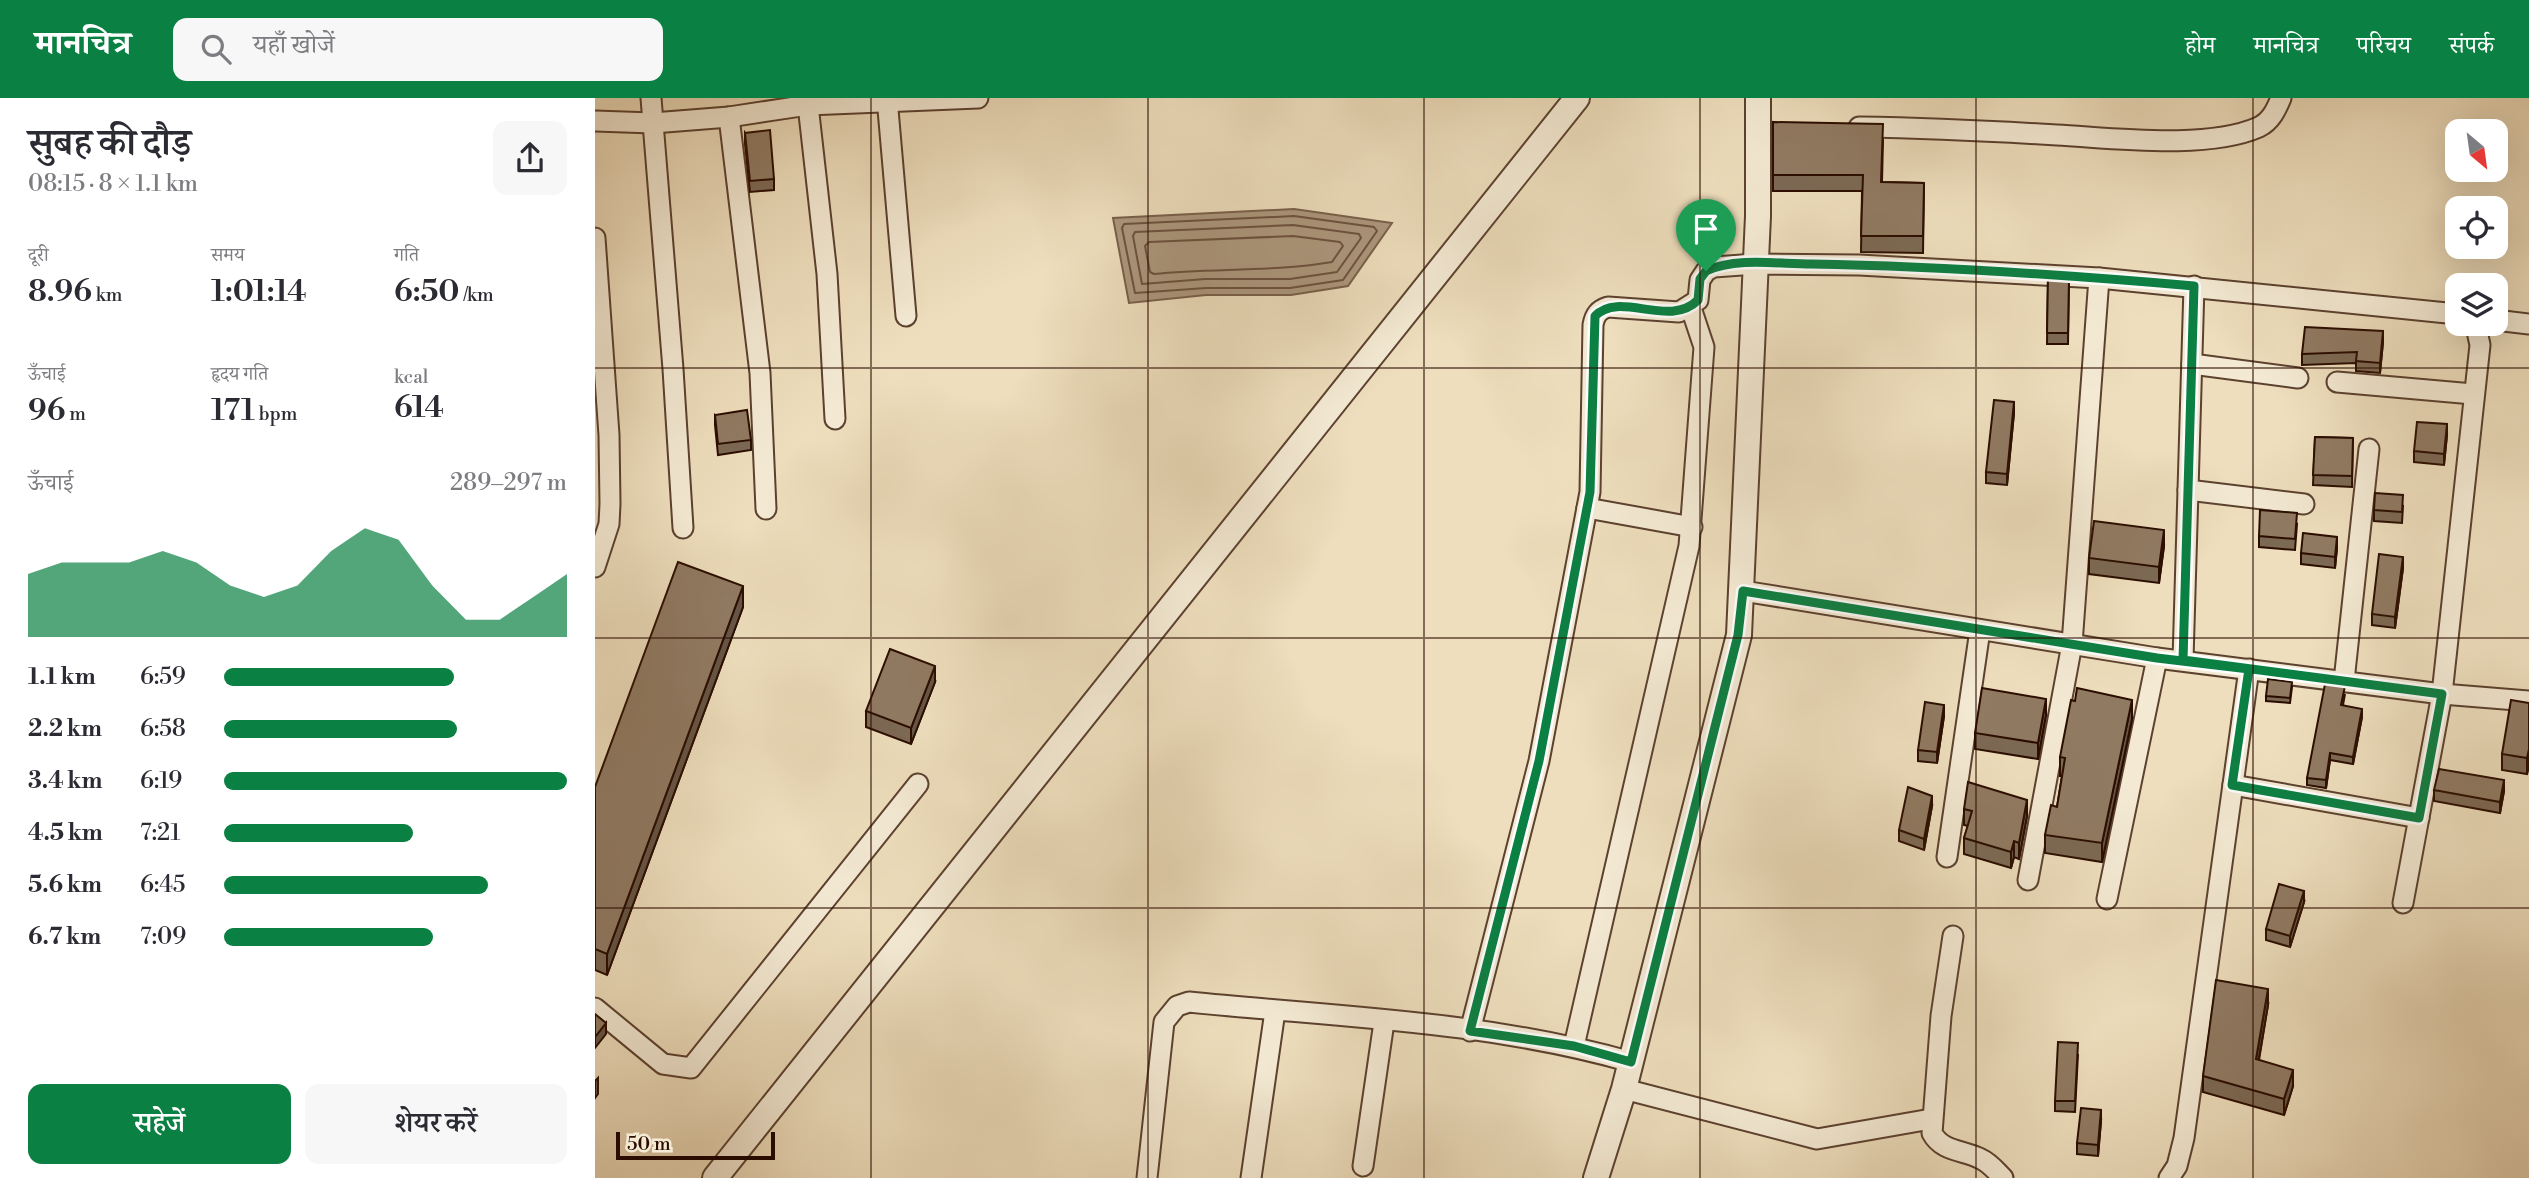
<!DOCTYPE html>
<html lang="hi">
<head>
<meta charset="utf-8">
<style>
  :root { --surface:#fff; --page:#f7f7f7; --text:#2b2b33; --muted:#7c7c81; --accent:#0b8043 }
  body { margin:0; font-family:"Libre Bodoni","Noto Serif Devanagari",serif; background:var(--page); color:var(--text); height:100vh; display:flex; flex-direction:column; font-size:26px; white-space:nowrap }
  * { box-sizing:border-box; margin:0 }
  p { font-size:23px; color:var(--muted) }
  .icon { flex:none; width:38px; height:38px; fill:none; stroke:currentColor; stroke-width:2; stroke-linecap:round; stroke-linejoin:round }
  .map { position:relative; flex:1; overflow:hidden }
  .sheet { display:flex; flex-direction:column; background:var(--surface); width:595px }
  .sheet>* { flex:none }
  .needle { width:46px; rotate:151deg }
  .controls { position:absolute; left:1850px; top:21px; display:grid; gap:14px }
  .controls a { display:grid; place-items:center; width:63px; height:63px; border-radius:14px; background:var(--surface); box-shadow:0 7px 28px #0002; font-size:35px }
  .scale { position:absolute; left:21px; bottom:18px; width:159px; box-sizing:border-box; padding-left:7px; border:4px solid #2b0d00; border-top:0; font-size:19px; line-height:24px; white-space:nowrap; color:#2b0d00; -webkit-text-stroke:5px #f4ead4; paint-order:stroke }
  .pin { position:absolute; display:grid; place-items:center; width:60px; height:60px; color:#fff; margin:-72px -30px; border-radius:50% 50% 50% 0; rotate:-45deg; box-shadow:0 0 7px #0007 }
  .pin .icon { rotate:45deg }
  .round { display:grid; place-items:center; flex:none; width:74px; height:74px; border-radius:14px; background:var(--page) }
  .headline { display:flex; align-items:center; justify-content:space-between; height:119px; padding:0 28px }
  h1 { font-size:38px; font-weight:600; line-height:52px }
  .metrics { display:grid; grid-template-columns:repeat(3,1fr); gap:10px; height:119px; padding:7px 28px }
  .metrics div { display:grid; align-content:center }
  .metrics b { font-size:30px; font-weight:600 }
  .metrics small { font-size:19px; font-weight:400 }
  .metrics p { font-size:19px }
  .chart { height:196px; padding:14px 28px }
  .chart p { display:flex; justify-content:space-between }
  .chart svg { width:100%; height:126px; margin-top:7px; fill:var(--accent); opacity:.7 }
  .cta { display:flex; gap:14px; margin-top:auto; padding:14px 28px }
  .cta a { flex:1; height:80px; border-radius:14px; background:var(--accent); color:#fff; font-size:28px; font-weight:600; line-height:80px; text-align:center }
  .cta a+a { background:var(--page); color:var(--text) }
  ul { padding:0 28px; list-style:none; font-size:23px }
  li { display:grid; grid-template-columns:112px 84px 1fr; align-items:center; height:52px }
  li i { height:18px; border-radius:9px; background:var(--accent) }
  header { display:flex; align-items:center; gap:42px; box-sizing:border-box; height:98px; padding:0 35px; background:var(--accent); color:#fff }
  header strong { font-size:33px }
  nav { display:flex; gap:38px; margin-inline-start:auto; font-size:24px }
  .search { width:490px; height:63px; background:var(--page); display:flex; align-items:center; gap:18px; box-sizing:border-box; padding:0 24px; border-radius:14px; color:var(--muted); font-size:26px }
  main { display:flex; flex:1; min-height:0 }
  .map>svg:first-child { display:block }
  .water { fill:#ac977d; stroke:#78604b; stroke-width:2 }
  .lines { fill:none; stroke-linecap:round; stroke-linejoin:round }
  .shore { stroke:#6c523e; stroke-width:2 }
  .minor-casing { stroke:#5c412f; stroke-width:23 }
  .tertiary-casing { stroke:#5c412f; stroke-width:28 }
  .minor { stroke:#f4ead4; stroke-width:19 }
  .tertiary { stroke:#f4ead4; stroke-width:24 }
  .wall { fill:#7c6954; stroke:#2b0d00; stroke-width:2 }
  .shaded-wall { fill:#655545; stroke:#2b0d00; stroke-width:2 }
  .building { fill:#907a62; stroke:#2b0d00; stroke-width:2 }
  .route-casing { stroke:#fff; stroke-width:14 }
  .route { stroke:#0b8043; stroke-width:9 }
  .grid { fill:none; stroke:#2b0d00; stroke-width:2; stroke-opacity:0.55 }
</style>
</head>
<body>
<header>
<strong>मानचित्र</strong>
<div class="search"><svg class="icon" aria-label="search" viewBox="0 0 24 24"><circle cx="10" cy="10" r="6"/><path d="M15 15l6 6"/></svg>यहाँ खोजें</div>
<nav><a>होम</a><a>मानचित्र</a><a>परिचय</a><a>संपर्क</a></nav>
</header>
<main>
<section class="sheet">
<div class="headline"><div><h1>सुबह की दौड़</h1><p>08:15 · 8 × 1.1 km</p></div><a class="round"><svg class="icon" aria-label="share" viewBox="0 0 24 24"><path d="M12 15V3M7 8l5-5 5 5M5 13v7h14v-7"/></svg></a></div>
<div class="metrics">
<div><p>दूरी</p><b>8.96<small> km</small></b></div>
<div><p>समय</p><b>1:01:14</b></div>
<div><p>गति</p><b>6:50<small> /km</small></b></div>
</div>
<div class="metrics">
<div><p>ऊँचाई</p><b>96<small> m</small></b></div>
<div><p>हृदय गति</p><b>171<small> bpm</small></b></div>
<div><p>kcal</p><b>614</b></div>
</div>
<div class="chart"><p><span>ऊँचाई</span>289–297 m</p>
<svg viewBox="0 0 160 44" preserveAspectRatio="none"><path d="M0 44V22L10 18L20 18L30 18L40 14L50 18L60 26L70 30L80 26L90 14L100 6L110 10L120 26L130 38L140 38L150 30L160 22V44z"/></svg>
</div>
<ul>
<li><b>1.1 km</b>6:59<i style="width:67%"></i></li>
<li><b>2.2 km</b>6:58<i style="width:68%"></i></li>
<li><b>3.4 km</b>6:19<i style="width:100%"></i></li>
<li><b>4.5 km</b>7:21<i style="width:55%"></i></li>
<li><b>5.6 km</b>6:45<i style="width:77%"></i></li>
<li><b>6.7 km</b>7:09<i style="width:61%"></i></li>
</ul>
<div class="cta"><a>सहेजें</a><a>शेयर करें</a></div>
</section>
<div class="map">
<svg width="1934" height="1080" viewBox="0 0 1934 1080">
  <rect width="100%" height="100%" fill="#eedebd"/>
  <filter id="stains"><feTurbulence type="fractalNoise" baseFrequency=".00286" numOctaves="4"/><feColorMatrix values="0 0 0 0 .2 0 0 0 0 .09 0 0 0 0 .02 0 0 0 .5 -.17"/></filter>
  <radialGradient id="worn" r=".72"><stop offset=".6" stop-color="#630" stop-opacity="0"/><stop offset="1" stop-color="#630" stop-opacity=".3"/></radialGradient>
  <polygon class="water" points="699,111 797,125 753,188 696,197 611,197 534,205 518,120"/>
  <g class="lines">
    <g class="shore">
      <polygon points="699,118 779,129 782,133 748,182 695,190 611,190 540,195 527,130 529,126"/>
      <polygon points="698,127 764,136 766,140 742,174 695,181 610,181 547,186 538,138 540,134"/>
      <path d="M698 138 745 144 748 148 737 164C678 174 618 170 559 176L555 174 550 148 554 144Z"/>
    </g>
    <defs>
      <g id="minor">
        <polyline points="56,0 78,271 88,430"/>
        <polyline points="292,0 311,218"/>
        <polyline points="213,7 232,176 240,321"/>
        <polyline points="134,19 165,275 171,411"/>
        <polyline points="0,23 58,25 134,19 213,7 383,0"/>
        <path d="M1264 29C1330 30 1396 33 1462 37 1518 40 1612 52 1664 29 1676 23 1681 12 1686 0"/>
        <polyline points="0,140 14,337 15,406 14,426 0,469"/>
        <polyline points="1900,222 1934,226"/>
        <polyline points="1597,266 1703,280"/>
        <polyline points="1742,284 1878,296"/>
        <polyline points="1593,392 1709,406"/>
        <polyline points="992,410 1097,429"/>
        <polyline points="1148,493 1562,560 1847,596 1934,603"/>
        <polyline points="1588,562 1599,188"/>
        <polyline points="1749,583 1774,351"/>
        <polyline points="1638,687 1824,720"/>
        <polyline points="1352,759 1385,532"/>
        <polyline points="1433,782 1477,546 1504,180"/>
        <polyline points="1512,801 1562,560"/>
        <polyline points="1808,805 1847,596 1885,247 1882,233 1877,226"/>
        <path d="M1358 838 1346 918 1337 1035C1347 1054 1369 1052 1386 1061 1395 1065 1401 1073 1408 1080"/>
        <polyline points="0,910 68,966 96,970 323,686"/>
        <path d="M875 933 944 663 995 394 998 227C1000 216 1004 212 1013 209L1084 214 1103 202 1105 182 1111 173 1119 169 1161 166 1264 167 1504 180 1862 216"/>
        <polyline points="979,948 1094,448 1109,249 1096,210"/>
        <polyline points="1029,991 1222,1041 1336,1021"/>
        <polyline points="768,1068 789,924"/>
        <path d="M552 1080 569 924 582 908 594 904C741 919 894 923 1036 964"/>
        <polyline points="656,1080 680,913"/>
        <polyline points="1574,1080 1582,1068 1589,1040 1654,571"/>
      </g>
      <g id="tertiary">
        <polyline points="120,1080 982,0"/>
        <polyline points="1001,1080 1029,991 1144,537 1163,118 1163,0"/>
      </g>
    </defs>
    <use href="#minor" class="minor-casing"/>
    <use href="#tertiary" class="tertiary-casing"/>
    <use href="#minor" class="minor"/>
    <use href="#tertiary" class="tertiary"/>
  </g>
  <g class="wall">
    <polygon points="1178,24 1288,42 1287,84 1329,85 1328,155 1266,154 1267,93 1178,93"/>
    <polygon points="150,35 179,81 179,92 155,94 150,46"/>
    <polygon points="1453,179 1474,180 1473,246 1452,246"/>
    <polygon points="1788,244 1785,275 1761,273 1761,265 1707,267 1707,256"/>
    <polygon points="1419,315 1412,387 1391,385 1391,374"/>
    <polygon points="120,317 156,342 156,352 123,357 120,327"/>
    <polygon points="1852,337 1849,367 1819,364 1819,353"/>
    <polygon points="1720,339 1758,340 1757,389 1718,387"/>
    <polygon points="1808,408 1807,425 1779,423 1779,412"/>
    <polygon points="1702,426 1700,452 1664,449 1664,438"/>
    <polygon points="1569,448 1564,485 1494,476 1494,460"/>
    <polygon points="1742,450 1740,470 1706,466 1706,455"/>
    <polygon points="1808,470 1800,530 1777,527 1777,516"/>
    <polygon points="148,509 12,877 0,872 0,689"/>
    <polygon points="340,584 316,646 271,629 271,613"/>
    <polygon points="1697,589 1695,605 1671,603 1671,598"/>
    <polygon points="1750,596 1748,607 1767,619 1758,666 1735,662 1731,690 1712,687 1712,680"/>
    <polygon points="1934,605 1934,667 1932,676 1907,672 1907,656"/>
    <polygon points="1451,617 1443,661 1380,651 1380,635"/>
    <polygon points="1349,618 1342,665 1323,663 1323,652"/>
    <polygon points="1537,621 1507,764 1450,755 1450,737 1462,709 1467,678 1465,678 1465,659"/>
    <polygon points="1839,692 1909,693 1905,715 1839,703"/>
    <polygon points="1337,708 1329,752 1304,743 1304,732"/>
    <polygon points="1369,711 1432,718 1424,761 1419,759 1416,770 1369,756 1369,740 1373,728 1369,727"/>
    <polygon points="1709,804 1695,849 1671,842 1671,831"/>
    <polygon points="1673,907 1664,962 1698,988 1689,1017 1608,994 1608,978"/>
    <polygon points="1483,956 1480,1014 1460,1013 1460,1003"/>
    <polygon points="1506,1023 1503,1058 1482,1056 1482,1045"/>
  </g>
  <g class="shaded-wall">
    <polygon points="1788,233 1788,244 1785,275 1785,265"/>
    <polygon points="1419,304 1419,315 1412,387 1412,376"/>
    <polygon points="1852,326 1852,337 1849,367 1849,356"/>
    <polygon points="1569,432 1569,448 1564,485 1564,469"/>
    <polygon points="1742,439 1742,450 1740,470 1740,459"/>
    <polygon points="1808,459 1808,470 1800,530 1800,519"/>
    <polygon points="148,488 148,509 12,877 12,856"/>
    <polygon points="340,568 340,584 316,646 316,630"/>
    <polygon points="1451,601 1451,617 1443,661 1443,645"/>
    <polygon points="1537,602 1537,621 1507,764 1507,745"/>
    <polygon points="1349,607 1349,618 1342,665 1342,654"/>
    <polygon points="1767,611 1767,619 1758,666 1758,659"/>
    <polygon points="1934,651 1934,667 1932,676 1932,660"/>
    <polygon points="1735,655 1735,662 1731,690 1731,682"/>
    <polygon points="1909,682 1909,693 1905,715 1905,704"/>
    <polygon points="1337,698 1337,708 1329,752 1329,741"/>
    <polygon points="1432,702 1432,718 1424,761 1424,745"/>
    <polygon points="1419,743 1419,759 1416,770 1416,754"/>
    <polygon points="1709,793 1709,804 1695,849 1695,838"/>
    <polygon points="1673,891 1673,907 1661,977 1661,961"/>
    <polygon points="11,925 11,936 0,950 0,939"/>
    <polygon points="1698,972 1698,988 1689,1017 1689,1001"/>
    <polygon points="3,980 3,996 0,1000 0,983"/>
    <polygon points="1506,1012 1506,1023 1503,1058 1503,1047"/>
  </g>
  <g class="building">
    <polygon points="1178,24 1288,26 1286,84 1329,85 1328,138 1266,138 1268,77 1178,77"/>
    <polygon points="175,32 179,81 155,83 150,35"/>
    <polygon points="1453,179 1474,180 1473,235 1452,235"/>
    <polygon points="1710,229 1788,233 1785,265 1761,263 1762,254 1707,256"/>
    <polygon points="1399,302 1419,304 1412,376 1391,374"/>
    <polygon points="152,312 156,342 123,346 120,317"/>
    <polygon points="1822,324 1852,326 1849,356 1819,353"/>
    <polygon points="1720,339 1758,340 1757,378 1718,377"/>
    <polygon points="1780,395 1808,397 1807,414 1779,412"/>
    <polygon points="1665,412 1702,415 1700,441 1664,438"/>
    <polygon points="1499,423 1569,432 1564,469 1494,460"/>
    <polygon points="1708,435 1742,439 1740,459 1706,455"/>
    <polygon points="1784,456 1808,459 1800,519 1777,516"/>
    <polygon points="83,464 148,488 12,856 0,851 0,689"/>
    <polygon points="295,551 340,568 316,630 271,613"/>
    <polygon points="1673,581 1697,584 1695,600 1671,598"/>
    <polygon points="1730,586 1750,588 1746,607 1767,611 1758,659 1735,655 1731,682 1712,680"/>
    <polygon points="1387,590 1451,601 1443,645 1380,635"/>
    <polygon points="1482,590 1537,602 1507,745 1450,737 1456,707 1462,709 1470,660 1465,659 1476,602 1480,603"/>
    <polygon points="1916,602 1934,605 1934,651 1932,660 1907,656"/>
    <polygon points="1330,604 1349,607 1342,654 1323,652"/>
    <polygon points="1844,671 1909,682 1905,704 1839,692"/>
    <polygon points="1373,684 1432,702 1424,745 1419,743 1416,754 1369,740 1377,713 1369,711"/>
    <polygon points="1313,689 1337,698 1329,741 1304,732"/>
    <polygon points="1684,786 1709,793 1695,838 1671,831"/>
    <polygon points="1621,882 1673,891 1661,961 1698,972 1689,1001 1608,978"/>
    <polygon points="0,916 11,925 0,939"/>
    <polygon points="1463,944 1483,945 1480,1003 1460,1003"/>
    <polygon points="1486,1010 1506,1012 1503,1047 1482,1045"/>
  </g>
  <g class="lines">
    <defs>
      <path id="route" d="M1111 173 1105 181 1103 202C1074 231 1025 192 1000 218L995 394 944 663 875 933 979 948 1036 964 1143 537 1148 493 1562 560 1654 571 1637 687 1824 720 1847 596 1588 562 1599 188C1472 177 1344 168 1216 166 1184 166 1141 159 1111 173"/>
    </defs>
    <use href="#route" class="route-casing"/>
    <use href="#route" class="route"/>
  </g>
  <path class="grid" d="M276 0V1080M553 0V1080M829 0V1080M1105 0V1080M1381 0V1080M1658 0V1080M0 270H1934M0 540H1934M0 810H1934"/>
  <rect width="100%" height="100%" filter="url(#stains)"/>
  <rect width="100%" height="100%" fill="url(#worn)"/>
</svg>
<div class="controls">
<a><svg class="needle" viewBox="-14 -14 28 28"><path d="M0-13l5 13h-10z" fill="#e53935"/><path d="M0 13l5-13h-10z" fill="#7c7c81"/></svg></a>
<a><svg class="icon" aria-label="locate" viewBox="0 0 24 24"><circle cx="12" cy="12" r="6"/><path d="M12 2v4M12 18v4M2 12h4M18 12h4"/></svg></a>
<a><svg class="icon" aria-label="layers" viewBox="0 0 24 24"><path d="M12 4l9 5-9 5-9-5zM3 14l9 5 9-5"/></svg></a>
</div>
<div class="scale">50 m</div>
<div class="pin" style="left:1111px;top:173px;background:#1e9e55"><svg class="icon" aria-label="arrive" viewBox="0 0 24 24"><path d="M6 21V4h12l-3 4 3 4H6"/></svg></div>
</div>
</main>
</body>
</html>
